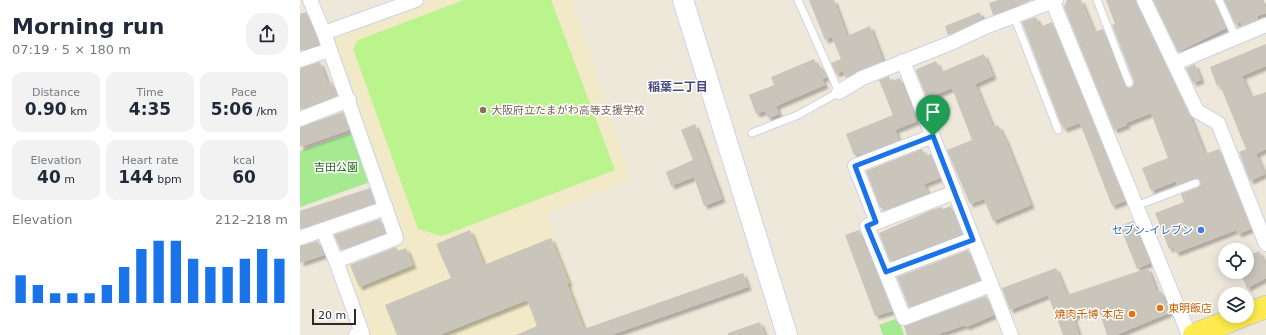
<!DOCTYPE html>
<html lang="en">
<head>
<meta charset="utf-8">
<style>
  :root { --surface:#fff; --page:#f2f2f3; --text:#1f2937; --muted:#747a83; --accent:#1a73e8 }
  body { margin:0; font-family:"DejaVu Sans","Noto Sans JP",sans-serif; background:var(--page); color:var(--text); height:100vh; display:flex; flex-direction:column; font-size:15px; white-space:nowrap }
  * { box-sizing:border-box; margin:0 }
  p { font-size:13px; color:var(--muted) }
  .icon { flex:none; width:22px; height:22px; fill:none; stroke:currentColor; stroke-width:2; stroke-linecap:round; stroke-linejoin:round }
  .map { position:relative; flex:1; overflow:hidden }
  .panel { display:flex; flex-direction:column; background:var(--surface); width:300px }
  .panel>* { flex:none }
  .buttons { position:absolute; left:918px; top:243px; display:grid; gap:8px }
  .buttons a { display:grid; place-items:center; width:36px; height:36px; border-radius:50%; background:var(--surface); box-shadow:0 2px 10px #0003; font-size:20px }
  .scale { position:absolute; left:12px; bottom:10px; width:44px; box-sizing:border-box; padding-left:4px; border:2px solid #2a2a2a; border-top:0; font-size:11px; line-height:14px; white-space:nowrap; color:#2a2a2a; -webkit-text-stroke:3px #fff; paint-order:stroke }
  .pin { position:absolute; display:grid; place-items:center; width:34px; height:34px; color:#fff; margin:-41px -17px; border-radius:50% 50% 50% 0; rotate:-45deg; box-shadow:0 0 4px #0007 }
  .pin .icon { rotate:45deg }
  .round { display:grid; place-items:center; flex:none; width:42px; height:42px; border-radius:16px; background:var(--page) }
  .summary { display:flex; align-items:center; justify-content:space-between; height:68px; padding:0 12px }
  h1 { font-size:22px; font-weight:800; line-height:30px }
  .stats { display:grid; grid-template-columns:repeat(3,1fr); gap:6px; height:68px; padding:4px 12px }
  .stats div { display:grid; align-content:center; border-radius:10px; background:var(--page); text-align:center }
  .stats b { font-size:17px; font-weight:800 }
  .stats small { font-size:11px; font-weight:400 }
  .stats p { font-size:11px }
  .chart { height:112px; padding:8px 12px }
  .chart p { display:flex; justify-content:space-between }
  .chart svg { width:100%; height:72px; margin-top:4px; stroke:var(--accent); stroke-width:6 }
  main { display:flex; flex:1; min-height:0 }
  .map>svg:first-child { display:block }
  .education { fill:#f1e9c8 }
  .green { fill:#a5ea91 }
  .pitch { fill:#bbf38c }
  .building { fill:#c9c5ba; filter:url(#shadow) }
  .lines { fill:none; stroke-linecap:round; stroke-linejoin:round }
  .lane-casing { stroke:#d0d1e5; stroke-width:9 }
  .street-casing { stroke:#d0d1e5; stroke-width:16 }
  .secondary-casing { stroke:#d0d1e5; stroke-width:22 }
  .primary-casing { stroke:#ccc; stroke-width:24 }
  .lane { stroke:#fff; stroke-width:7 }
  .street { stroke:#fff; stroke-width:14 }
  .secondary { stroke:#fff; stroke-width:20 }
  .primary { stroke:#ffeb4f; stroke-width:22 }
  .route-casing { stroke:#fff; stroke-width:8 }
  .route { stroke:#1a73e8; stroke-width:5 }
  .education-dot { fill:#8d6e63; stroke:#fff; stroke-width:1.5 }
  .shop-dot { fill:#3f7fe0; stroke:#fff; stroke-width:1.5 }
  .food-dot { fill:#e8710a; stroke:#fff; stroke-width:1.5 }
  .labels { text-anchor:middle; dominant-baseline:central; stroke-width:3; stroke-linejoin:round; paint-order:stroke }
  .education-label { font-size:11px; fill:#785e54; stroke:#fff; text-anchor:start }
  .park-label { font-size:11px; fill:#1b6f12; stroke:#fff }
  .shop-label { font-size:11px; fill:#366cbe; stroke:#fff; text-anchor:end }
  .food-label { font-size:11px; fill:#c56008; stroke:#fff; text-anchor:start }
  .neighbourhood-label { font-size:12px; font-weight:bold; fill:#464980; stroke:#fff }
</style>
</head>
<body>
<main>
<section class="panel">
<div class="summary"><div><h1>Morning run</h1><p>07:19 · 5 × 180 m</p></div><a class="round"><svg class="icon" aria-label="share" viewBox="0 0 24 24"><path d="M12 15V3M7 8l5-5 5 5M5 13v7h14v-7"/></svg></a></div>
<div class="stats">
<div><p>Distance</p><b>0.90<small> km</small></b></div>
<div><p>Time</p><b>4:35</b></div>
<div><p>Pace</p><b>5:06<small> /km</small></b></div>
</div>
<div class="stats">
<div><p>Elevation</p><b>40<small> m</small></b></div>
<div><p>Heart rate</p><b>144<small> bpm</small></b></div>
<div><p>kcal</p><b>60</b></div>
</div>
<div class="chart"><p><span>Elevation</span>212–218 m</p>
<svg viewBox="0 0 160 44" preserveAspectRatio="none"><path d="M5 44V27M15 44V33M25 44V38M35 44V38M45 44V38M55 44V33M65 44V22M75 44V11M85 44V6M95 44V6M105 44V17M115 44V22M125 44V22M135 44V17M145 44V11M155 44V17"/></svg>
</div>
</section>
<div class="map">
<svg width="966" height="335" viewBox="0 0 966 335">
  <defs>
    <filter id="shadow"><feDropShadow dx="3.5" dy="3.5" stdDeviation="1" flood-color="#0004"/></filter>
  </defs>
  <rect width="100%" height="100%" fill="#eee8db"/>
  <polygon class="education" points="132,0 272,0 331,180 247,213 290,335 70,335 46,269 50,261 105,242 33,40 40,32"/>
  <g class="green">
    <polygon points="52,133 70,182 0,207 0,151"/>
    <polygon points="598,318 604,335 583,335 579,325"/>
  </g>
  <polygon class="pitch" points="164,0 251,0 315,170 142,236 118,229 53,49 58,40"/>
  <g class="building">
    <polygon points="509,0 534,0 547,36 570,26 583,61 559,70 546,78 543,71 536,74 531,63 541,59 532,37 525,40"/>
    <polygon points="698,0 732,0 693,15 689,3"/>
    <polygon points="767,0 781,0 794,32 803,29 824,85 829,88 833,86 834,81 812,25 815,24 806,0 836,0 890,116 905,154 919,149 951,229 938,234 936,230 876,253 873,247 869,249 855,213 884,202 881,194 898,187 901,184 900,181 895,178 877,185 876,181 851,191 842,168 868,158 851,113 826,123 827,125 814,130 764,7"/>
    <polygon points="853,0 914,0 926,28 878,52"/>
    <polygon points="924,0 964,0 966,13 957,16 958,19 942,26 941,22 935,24"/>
    <polygon points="6,12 19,44 0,51 0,14"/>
    <polygon points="680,12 682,19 648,35 645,26"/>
    <polygon points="736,17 740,27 752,22 825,201 812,206 780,123 764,129 760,122 722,22"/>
    <polygon points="966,44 966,66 942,76 951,97 966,92 966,149 956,154 965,174 950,181 939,152 946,149 920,85 917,86 910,67"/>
    <polygon points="684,54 693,76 675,84 693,127 698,125 706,141 731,205 693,221 684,199 670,204 647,150 672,140 652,88 627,98 616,71 617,69 636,61 641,72"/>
    <polygon points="514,59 518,68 522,67 527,77 522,79 525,85 476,106 479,114 468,118 465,111 456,114 449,95 474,85 471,77"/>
    <polygon points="20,62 28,84 32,82 37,96 0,110 0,68"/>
    <polygon points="895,64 901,80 893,83 886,68"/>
    <polygon points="589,76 591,81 600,78 617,121 595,130 599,140 560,155 559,153 554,155 546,134 593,115 579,80"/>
    <polygon points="43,112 49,130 0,147 0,127"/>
    <polygon points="395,124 422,199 404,206 394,177 371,186 366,172 393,160 381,130"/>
    <polygon points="622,149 625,156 631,154 640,178 624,184 628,193 585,210 580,207 566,171"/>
    <polygon points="70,188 75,203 0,229 0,211"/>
    <polygon points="651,206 662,234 590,261 579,233 634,209 642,207 643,209"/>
    <polygon points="80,219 85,233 41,250 34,235"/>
    <polygon points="833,221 850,263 837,269 820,226"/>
    <polygon points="170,230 184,265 251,238 269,283 267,284 284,329 443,273 448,287 311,335 216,335 237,326 227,300 139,335 97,335 85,305 151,278 136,244"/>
    <polygon points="559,230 592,311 575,316 545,235"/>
    <polygon points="18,241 24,255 0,263 0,246"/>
    <polygon points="96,247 98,251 106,248 113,265 59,287 50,265"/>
    <polygon points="668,250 680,280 609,307 597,277"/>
    <polygon points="959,251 966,267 966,278 947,288 941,275 947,273 947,256"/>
    <polygon points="756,268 767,295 848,268 857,292 861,291 869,313 816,335 807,335 798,308 773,317 779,335 763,335 748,295 710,310 702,288"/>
    <polygon points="686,296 694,315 666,327 665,325 636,335 607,335 604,326"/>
    <polygon points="460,322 465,335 428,335 428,333"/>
  </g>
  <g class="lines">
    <defs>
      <g id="lane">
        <polyline points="797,0 829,83"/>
        <polyline points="919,0 936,38"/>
        <polyline points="714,16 758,130"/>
        <polyline points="452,133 498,115 539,92 498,0"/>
        <polyline points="836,206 896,183"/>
      </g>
      <g id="street">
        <polyline points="10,0 24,33"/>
        <polyline points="752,0 889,335"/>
        <polyline points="844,0 897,111 918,123 966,244"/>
        <polyline points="0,60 29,50"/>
        <polyline points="603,61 711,335"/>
        <polyline points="875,63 966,25"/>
        <polyline points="539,92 562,78 651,43 685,27 756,0"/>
        <polyline points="0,119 49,100"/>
        <polyline points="655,192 567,226 604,318 691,285"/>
        <polyline points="577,222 555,166 633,136"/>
        <polyline points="23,230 36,261"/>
        <polyline points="0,238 86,208"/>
        <polyline points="586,272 673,239"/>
        <polyline points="56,335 62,333 36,261 96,238 24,33 116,0"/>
      </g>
      <polyline id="secondary" points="383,0 487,335"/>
      <g id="primary">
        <polyline points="947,314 966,307"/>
        <polyline points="894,335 942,316"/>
      </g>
    </defs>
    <use href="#lane" class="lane-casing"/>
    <use href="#street" class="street-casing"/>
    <use href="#secondary" class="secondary-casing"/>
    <use href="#primary" class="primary-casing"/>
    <use href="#lane" class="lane"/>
    <use href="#street" class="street"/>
    <use href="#secondary" class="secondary"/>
    <use href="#primary" class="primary"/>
  </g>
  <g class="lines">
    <defs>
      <polygon id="route" points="633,136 673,240 586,272 567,226 576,222 555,166"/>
    </defs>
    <use href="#route" class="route-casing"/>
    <use href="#route" class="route"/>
  </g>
  <circle class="education-dot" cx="183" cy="110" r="4"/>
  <circle class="shop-dot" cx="901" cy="230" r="4"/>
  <g class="food-dot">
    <circle cx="860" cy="308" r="4"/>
    <circle cx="832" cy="314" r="4"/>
  </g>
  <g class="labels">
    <g class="education-label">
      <text x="191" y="110">大阪府立たまがわ高等支援学校</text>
    </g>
    <g class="park-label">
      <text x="36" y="167">吉田公園</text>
    </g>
    <g class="shop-label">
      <text x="893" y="230">セブン-イレブン</text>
    </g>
    <g class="food-label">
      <text x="868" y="308">東明飯店</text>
      <text x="824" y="314" text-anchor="end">焼肉千博 本店</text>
    </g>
    <g class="neighbourhood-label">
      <text x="378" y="87">稲葉二丁目</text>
    </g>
  </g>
</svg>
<div class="buttons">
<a><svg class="icon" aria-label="locate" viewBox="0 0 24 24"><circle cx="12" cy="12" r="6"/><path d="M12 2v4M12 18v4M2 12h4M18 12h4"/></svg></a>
<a><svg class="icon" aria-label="layers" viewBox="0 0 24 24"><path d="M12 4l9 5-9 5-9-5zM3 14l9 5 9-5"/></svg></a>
</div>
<div class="scale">20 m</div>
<div class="pin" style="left:633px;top:136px;background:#1e9e55"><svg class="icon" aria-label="arrive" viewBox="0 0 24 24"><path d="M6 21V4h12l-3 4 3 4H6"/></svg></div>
</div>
</main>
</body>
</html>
